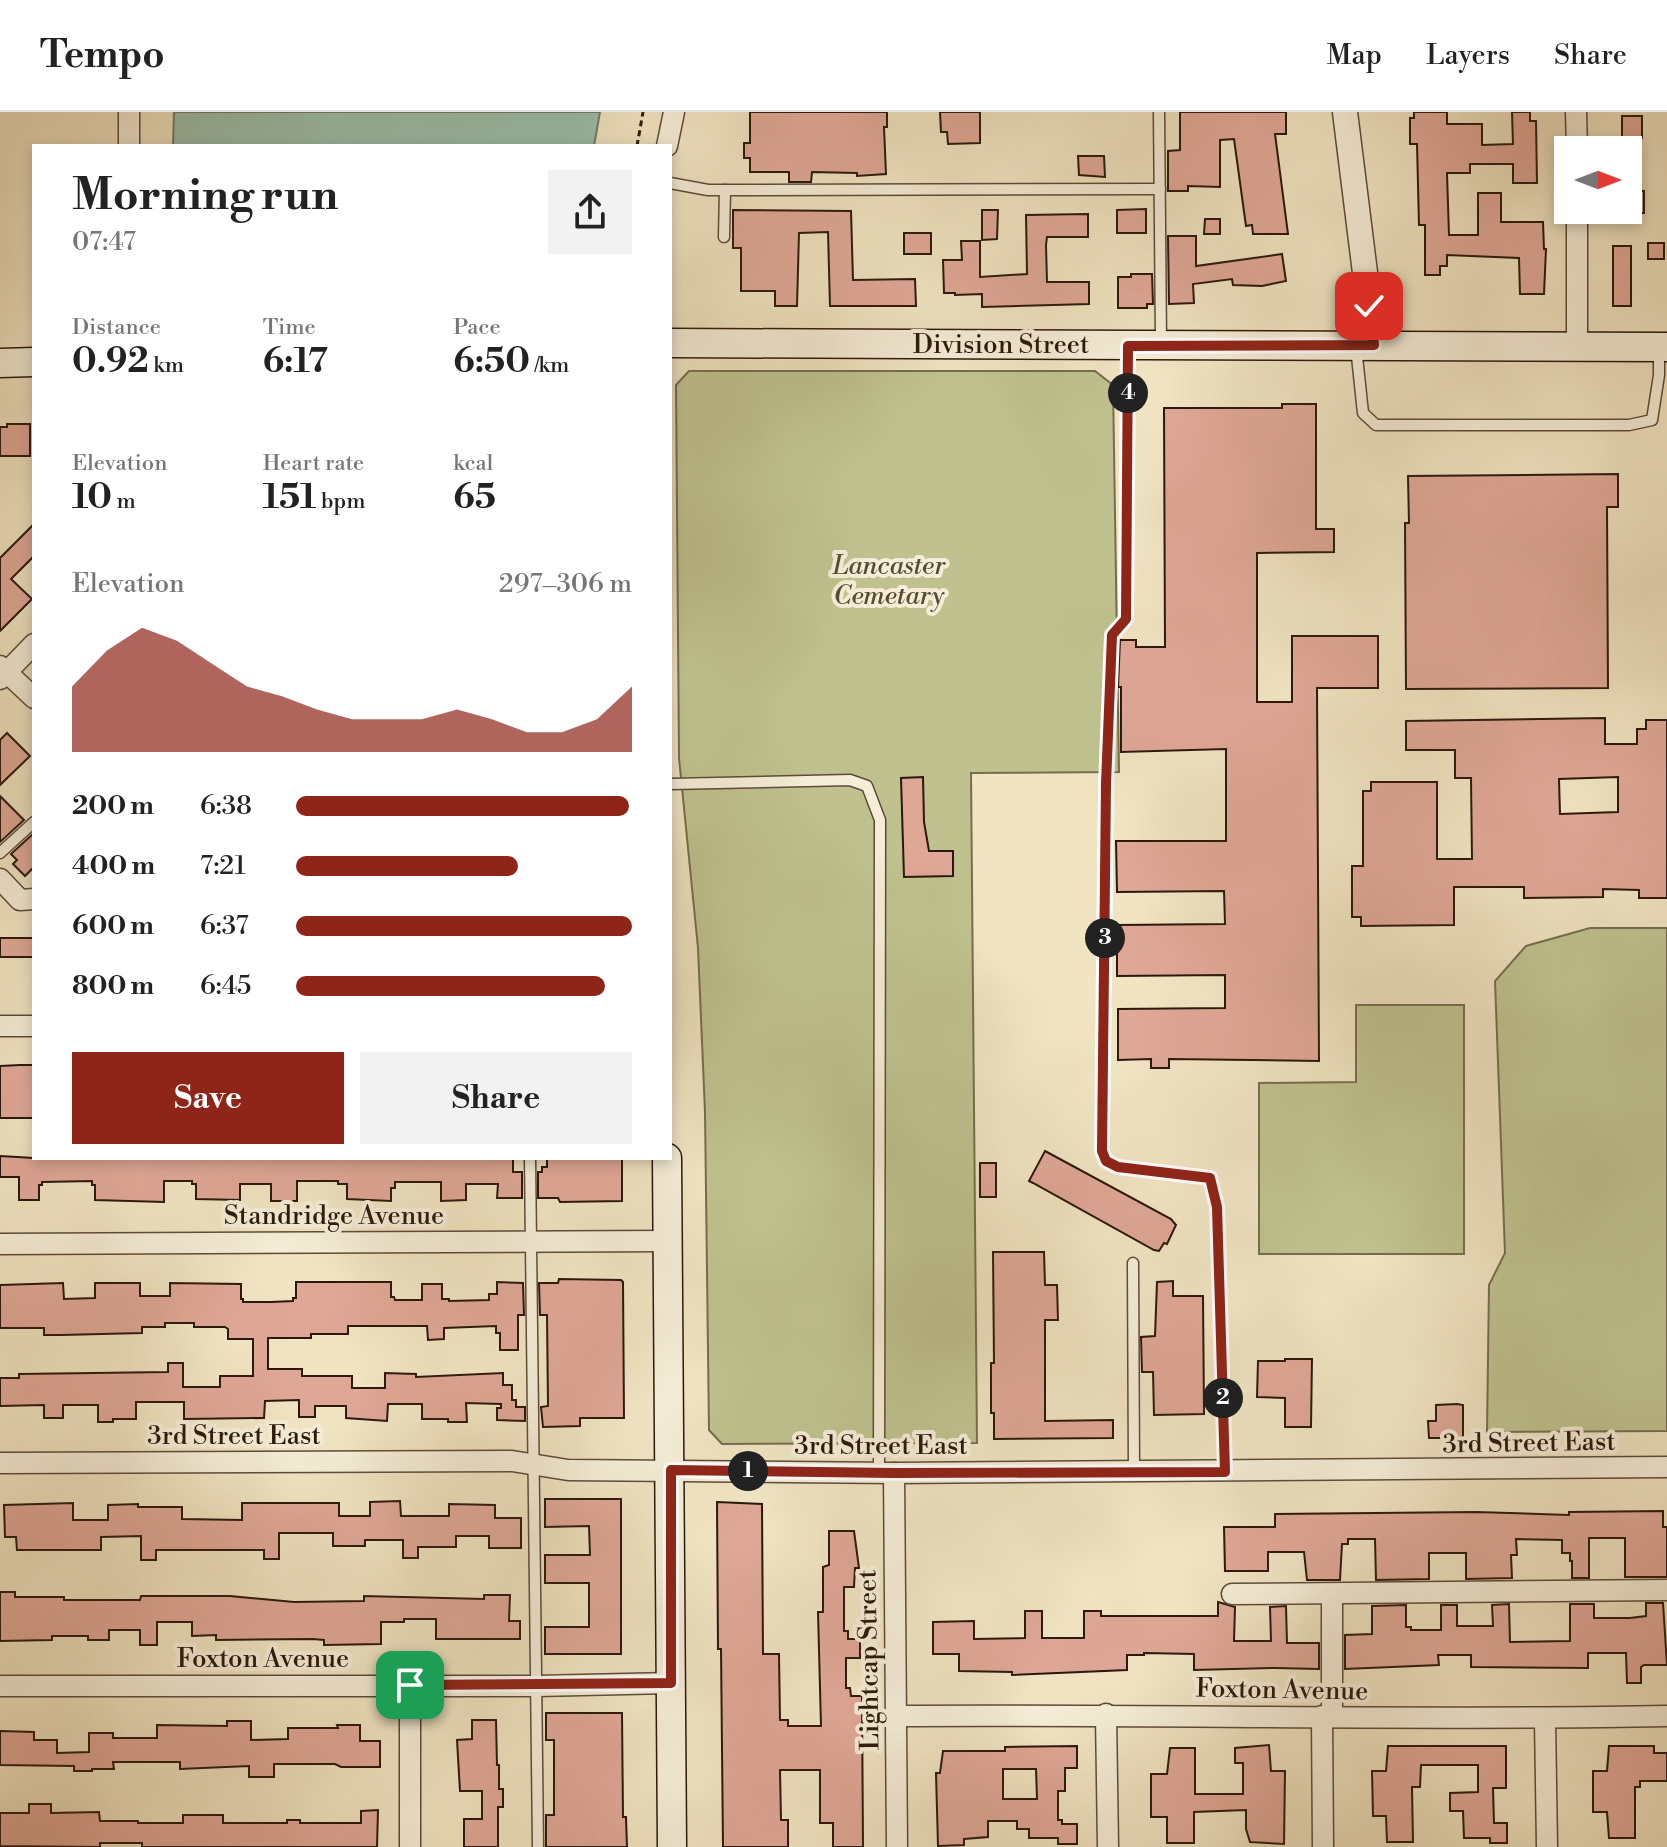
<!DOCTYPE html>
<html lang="en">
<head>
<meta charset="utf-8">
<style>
  :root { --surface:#fff; --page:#f2f2f2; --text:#222; --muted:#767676; --line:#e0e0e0; --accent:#8f2418 }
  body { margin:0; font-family:"Libre Bodoni",serif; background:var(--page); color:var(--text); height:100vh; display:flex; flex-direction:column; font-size:30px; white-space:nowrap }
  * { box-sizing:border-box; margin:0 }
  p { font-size:26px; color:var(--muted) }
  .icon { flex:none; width:44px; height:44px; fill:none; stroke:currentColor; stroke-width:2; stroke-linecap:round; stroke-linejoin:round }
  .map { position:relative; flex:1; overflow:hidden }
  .drawer { position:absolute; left:32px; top:32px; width:640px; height:1016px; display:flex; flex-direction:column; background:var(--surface); border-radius:0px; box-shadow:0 4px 12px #0003 }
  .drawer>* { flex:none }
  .needle { width:52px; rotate:90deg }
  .controls { position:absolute; left:1554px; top:24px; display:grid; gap:16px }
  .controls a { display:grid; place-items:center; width:88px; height:88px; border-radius:0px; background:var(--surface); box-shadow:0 4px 12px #0003; font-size:40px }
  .pin { position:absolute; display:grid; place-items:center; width:68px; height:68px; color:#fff; margin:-34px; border-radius:16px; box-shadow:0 4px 12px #0006 }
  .km { position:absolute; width:40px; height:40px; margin:-20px; border-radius:50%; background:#222; color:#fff; font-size:22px; line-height:40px; text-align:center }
  .round { display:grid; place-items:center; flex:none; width:84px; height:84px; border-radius:0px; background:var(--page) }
  .head { display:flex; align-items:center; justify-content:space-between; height:136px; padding:0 40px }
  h1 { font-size:44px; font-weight:700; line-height:60px }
  .stats { display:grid; grid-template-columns:repeat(3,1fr); gap:12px; height:136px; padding:8px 40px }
  .stats div { display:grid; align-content:center }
  .stats b { font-size:34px; font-weight:700 }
  .stats small { font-size:22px; font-weight:400 }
  .stats p { font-size:22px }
  .chart { height:224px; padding:16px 40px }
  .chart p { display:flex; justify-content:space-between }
  .chart svg { width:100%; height:144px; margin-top:8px; fill:var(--accent); opacity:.7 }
  .primary-button { display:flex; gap:16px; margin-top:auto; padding:16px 40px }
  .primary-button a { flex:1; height:92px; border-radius:0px; background:var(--accent); color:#fff; font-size:32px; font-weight:700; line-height:92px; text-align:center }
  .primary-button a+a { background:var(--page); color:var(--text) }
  ul { padding:0 40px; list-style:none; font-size:26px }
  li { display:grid; grid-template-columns:128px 96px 1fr; align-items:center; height:60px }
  li i { height:20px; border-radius:10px; background:var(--accent) }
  header { display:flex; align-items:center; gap:48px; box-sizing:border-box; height:112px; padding:0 40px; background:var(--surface); border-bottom:2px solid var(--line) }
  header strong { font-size:38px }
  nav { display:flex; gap:44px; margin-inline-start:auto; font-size:28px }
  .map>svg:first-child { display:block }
  .green { fill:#bfc28f; stroke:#766d4e; stroke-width:2 }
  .water { fill:#9bbfad; stroke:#6f7c6d; stroke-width:2 }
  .building { fill:#dfa796; stroke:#2c180c; stroke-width:2; fill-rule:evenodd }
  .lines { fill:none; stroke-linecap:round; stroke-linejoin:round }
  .service-casing { stroke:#5d4b3a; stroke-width:13 }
  .minor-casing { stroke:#5d4b3a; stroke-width:23 }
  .tertiary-casing { stroke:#5d4b3a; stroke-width:27 }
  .secondary-casing { stroke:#2c180c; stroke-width:31 }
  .path { stroke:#2c180c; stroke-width:3; stroke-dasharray:6 4; stroke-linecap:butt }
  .service { stroke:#f5edd7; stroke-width:10 }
  .minor { stroke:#f5edd7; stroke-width:20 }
  .tertiary { stroke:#f5edd7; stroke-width:24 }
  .secondary { stroke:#f5edd7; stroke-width:28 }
  .route-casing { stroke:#fff; stroke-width:16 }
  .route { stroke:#8f2418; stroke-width:10 }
  .labels { text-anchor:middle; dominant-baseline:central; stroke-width:8; stroke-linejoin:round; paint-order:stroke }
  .street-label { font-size:26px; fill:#2c180c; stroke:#f5edd7 }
  .park-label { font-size:26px; font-style:italic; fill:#584b33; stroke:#f5edd7 }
</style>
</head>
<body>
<header>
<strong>Tempo</strong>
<nav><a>Map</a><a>Layers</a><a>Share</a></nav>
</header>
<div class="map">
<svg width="1667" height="1735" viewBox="0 0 1667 1735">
  <rect width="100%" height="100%" fill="#f0e4c2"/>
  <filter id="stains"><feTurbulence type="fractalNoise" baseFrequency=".0025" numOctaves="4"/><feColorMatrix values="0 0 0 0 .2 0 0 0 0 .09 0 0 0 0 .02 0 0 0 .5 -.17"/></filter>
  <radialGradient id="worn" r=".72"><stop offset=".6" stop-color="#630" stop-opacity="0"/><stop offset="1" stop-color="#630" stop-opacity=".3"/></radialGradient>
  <g class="green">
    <polygon points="689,259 1095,259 1113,273 1119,660 971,661 977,1331 722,1332 709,1318 705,1000 698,836 679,646 676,273"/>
    <polygon points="1590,816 1667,816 1667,1319 1487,1320 1489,1173 1505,1141 1495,869 1526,834"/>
    <polygon points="1356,893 1464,893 1464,1142 1259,1142 1259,971 1356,970"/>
  </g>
  <polygon class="water" points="174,0 600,0 594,34 173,34"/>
  <g class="building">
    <polygon points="750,0 887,0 887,15 884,15 886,62 857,64 857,61 812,60 811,70 789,70 789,60 750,60 750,46 744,46 744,31 750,31"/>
    <polygon points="940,0 980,0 980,31 948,32 947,20 941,20"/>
    <polygon points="1180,0 1286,0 1286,22 1275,22 1288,122 1253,122 1252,113 1246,114 1234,27 1220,28 1220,75 1188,74 1188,79 1168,79 1168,39 1180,38"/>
    <polygon points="1414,0 1447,0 1447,12 1482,12 1482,33 1513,32 1512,0 1530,0 1530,9 1536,9 1537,71 1513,71 1513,52 1470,52 1470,61 1447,61 1449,123 1478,123 1478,81 1501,81 1501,110 1543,110 1544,137 1546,137 1544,182 1520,182 1519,146 1447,143 1447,154 1440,154 1440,163 1425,163 1425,113 1419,113 1417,32 1410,32 1410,6 1414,6"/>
    <polygon points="1622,4 1642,4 1642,26 1622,25"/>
    <polygon points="1078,44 1104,44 1105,65 1079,63"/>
    <rect x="1628" y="79" width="16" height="22"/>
    <polygon points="1146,97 1146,121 1117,121 1117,98"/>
    <polygon points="733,98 851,99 853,168 915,167 916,194 830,194 828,120 799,121 797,194 775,194 775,179 741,179 741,136 733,136"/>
    <polygon points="982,98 998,98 997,127 982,128"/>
    <polygon points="1088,102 1088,125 1047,125 1046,133 1047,170 1089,170 1089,192 982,195 982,182 955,183 955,181 944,181 943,148 962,148 961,129 980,129 980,165 1027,162 1026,103"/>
    <polygon points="1205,107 1220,107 1220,122 1204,122"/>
    <rect x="904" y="121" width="27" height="21"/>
    <polygon points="1168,124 1196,124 1196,154 1282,142 1286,169 1262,174 1233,173 1232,167 1193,172 1194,191 1169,192"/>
    <rect x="1648" y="131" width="16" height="16"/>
    <rect x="1613" y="134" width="18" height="60"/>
    <polygon points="1131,162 1152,162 1153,192 1147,192 1147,196 1118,196 1118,165 1131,165"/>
    <polygon points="1282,292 1316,292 1316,417 1334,417 1334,440 1257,441 1257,590 1292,590 1292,524 1378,524 1378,576 1317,576 1319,949 1169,947 1169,956 1151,956 1151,947 1118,948 1118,897 1225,896 1225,863 1117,864 1117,813 1225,812 1224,779 1117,780 1116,729 1226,729 1226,637 1121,640 1121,575 1118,575 1120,528 1136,528 1136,535 1165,535 1164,296 1282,296"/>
    <polygon points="7,312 30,312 30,344 0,344 0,315 7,315"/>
    <polygon points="1618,362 1618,395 1607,395 1608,576 1406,577 1405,411 1409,411 1408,364"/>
    <polygon points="34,412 34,444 11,467 32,487 0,519 0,446"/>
    <path d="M1605 606V632H1637V617H1646V608H1667V786H1639V778L1603 777V785L1524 786V775H1454V813L1361 814V805H1352V754H1363V679H1371V670H1437V747H1472L1471 666H1455V638H1406V609ZM1618 665V700L1560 702 1559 667Z"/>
    <polygon points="7,621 30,644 0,673 0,628"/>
    <polygon points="923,665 924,710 929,739 953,739 953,764 904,765 901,666"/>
    <polygon points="0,684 24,708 0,730"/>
    <polygon points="34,721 34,755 25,764 13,752 17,748 11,742"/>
    <rect x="0" y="826" width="34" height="19"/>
    <polygon points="20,953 34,953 34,1006 0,1006 0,954"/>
    <polygon points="1045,1039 1171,1107 1176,1113 1167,1132 1164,1131 1159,1139 1154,1138 1033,1071 1029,1069"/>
    <polygon points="0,1044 34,1046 513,1046 513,1060 522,1060 522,1086 497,1086 498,1072 466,1072 466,1088 441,1089 441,1070 395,1070 395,1076 391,1076 391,1089 347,1087 347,1072 338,1072 338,1069 297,1069 297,1089 271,1089 271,1072 240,1072 240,1088 196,1087 196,1072 192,1072 192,1069 164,1069 164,1090 95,1088 95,1073 92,1073 92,1069 42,1070 42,1073 39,1073 39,1088 19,1088 19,1065 0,1065"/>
    <polygon points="547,1046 622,1046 622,1089 560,1090 558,1086 538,1086 538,1060 542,1060 542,1055 547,1055"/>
    <rect x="980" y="1051" width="16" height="34"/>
    <polygon points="993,1140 1044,1140 1045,1173 1057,1173 1058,1208 1045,1208 1045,1309 1113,1308 1113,1326 994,1327 994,1301 991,1301 991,1251 994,1251"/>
    <polygon points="559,1167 621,1168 623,1170 624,1306 580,1306 580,1314 543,1315 541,1295 548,1294 547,1203 540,1203 539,1171 558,1171"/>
    <polygon points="1173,1169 1173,1184 1203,1184 1204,1302 1154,1303 1153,1260 1142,1260 1141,1225 1155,1224 1157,1170"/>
    <polygon points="296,1170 391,1170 391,1185 394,1185 395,1188 422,1188 422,1172 442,1172 442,1187 449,1187 449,1189 489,1188 489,1182 497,1182 497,1170 523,1171 524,1203 518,1203 518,1238 500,1238 500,1221 496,1221 496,1214 444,1216 444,1227 428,1228 427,1214 348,1214 348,1222 311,1222 311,1226 268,1226 268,1257 302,1257 302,1264 352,1264 352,1276 385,1276 385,1261 416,1262 416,1265 503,1261 503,1273 512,1273 512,1288 516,1288 516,1295 525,1295 525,1309 497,1308 497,1296 501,1296 501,1292 466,1291 467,1310 448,1310 448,1307 422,1307 422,1292 388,1292 387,1309 346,1306 346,1294 315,1294 315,1305 299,1305 299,1288 265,1289 264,1306 184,1307 184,1290 136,1290 136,1307 113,1307 113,1310 98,1310 98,1293 63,1293 63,1306 44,1306 44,1293 0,1294 0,1266 19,1266 19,1262 168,1260 168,1251 183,1251 183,1275 220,1275 220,1264 253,1264 253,1227 228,1227 228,1217 225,1215 194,1215 194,1211 165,1211 165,1215 142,1215 142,1221 61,1223 44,1223 44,1216 0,1216 0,1173 63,1171 64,1187 95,1186 95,1171 140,1171 140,1184 170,1184 170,1171 241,1172 241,1187 243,1187 243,1190 271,1190 293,1189 293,1186 296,1186"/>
    <polygon points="1285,1247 1312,1247 1311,1315 1285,1315 1285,1286 1257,1285 1258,1249 1285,1249"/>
    <polygon points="1457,1292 1463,1293 1463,1326 1429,1326 1428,1309 1436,1309 1436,1293"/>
    <polygon points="545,1387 621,1387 621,1542 545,1542 545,1515 589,1515 589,1471 545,1471 545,1443 590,1443 589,1414 545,1415"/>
    <polygon points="400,1389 401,1404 449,1404 449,1392 495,1393 495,1406 521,1406 521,1436 489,1436 489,1424 456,1424 456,1435 418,1435 418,1446 403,1446 403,1428 365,1428 365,1434 333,1434 333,1421 279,1421 279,1447 264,1447 264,1438 156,1438 156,1448 141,1448 141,1424 101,1425 101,1438 17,1438 16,1425 5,1425 4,1393 73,1391 73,1408 108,1408 108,1393 138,1392 138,1395 182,1395 182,1407 242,1408 242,1391 339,1391 339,1404 370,1404 370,1390"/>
    <polygon points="717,1390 762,1392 763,1542 779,1542 780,1608 788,1608 788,1614 821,1614 818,1500 823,1500 823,1455 829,1453 829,1419 854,1419 859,1456 855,1456 854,1475 844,1475 844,1519 848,1519 848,1527 860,1527 860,1546 846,1546 846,1576 850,1576 851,1584 862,1584 863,1735 833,1735 833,1711 820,1711 820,1658 780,1658 781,1708 788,1708 788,1735 723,1735 721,1537 718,1537"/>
    <polygon points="1663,1399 1663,1415 1667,1415 1667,1465 1625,1465 1625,1426 1589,1426 1589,1466 1572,1466 1572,1449 1570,1449 1570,1441 1562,1441 1562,1428 1516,1427 1517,1443 1511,1443 1512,1466 1466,1467 1466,1441 1429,1441 1429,1467 1376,1468 1375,1427 1348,1427 1348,1432 1342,1432 1340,1468 1307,1468 1304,1440 1268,1440 1268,1459 1225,1459 1224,1415 1275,1415 1275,1402 1476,1400 1569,1403 1569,1400"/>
    <polygon points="0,1480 15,1480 15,1485 64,1485 64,1488 140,1488 141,1484 230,1484 294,1490 364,1489 364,1484 484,1487 484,1483 510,1483 509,1509 520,1509 520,1527 436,1527 436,1507 404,1507 404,1510 381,1510 381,1532 324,1533 324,1528 313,1527 216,1528 216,1523 192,1524 192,1510 157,1510 157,1533 140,1533 140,1518 109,1518 109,1528 88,1528 88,1524 52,1524 52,1528 0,1529"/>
    <polygon points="1218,1490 1235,1495 1234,1529 1271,1529 1270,1495 1286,1494 1287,1531 1319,1531 1319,1557 1275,1556 1194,1558 1194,1542 1144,1541 1144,1543 1127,1543 1127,1558 1012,1563 1012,1560 959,1559 959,1542 933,1542 933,1510 974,1509 974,1527 1025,1526 1025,1499 1042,1499 1042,1526 1084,1526 1084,1499 1101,1499 1101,1504 1218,1504"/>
    <polygon points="1646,1491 1663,1491 1667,1553 1644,1553 1641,1555 1641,1571 1627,1571 1626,1541 1588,1541 1588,1556 1471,1555 1471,1543 1438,1543 1439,1553 1345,1557 1345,1523 1372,1522 1372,1494 1406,1493 1406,1515 1411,1515 1411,1518 1441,1518 1441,1493 1457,1493 1457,1514 1493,1514 1492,1493 1509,1492 1510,1530 1570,1529 1570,1492 1594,1492 1594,1506 1630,1506 1646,1504"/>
    <polygon points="546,1601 622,1601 623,1705 626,1705 627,1735 546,1735 546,1703 554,1703 554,1628 546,1628"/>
    <polygon points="472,1608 496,1608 497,1653 499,1653 499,1677 503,1677 503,1695 498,1695 498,1735 464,1735 464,1707 482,1707 482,1679 460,1679 457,1628 472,1627"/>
    <polygon points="227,1609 251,1609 251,1628 288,1627 288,1616 338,1616 337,1613 360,1613 360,1629 380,1629 380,1655 341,1655 335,1652 274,1652 274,1665 249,1665 249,1654 180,1657 180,1650 113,1650 114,1657 92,1657 92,1659 74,1659 74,1654 0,1653 0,1619 34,1620 34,1628 57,1628 57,1641 89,1640 89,1621 113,1621 113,1626 157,1626 157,1613 227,1614"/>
    <polygon points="1269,1633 1271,1659 1285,1659 1284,1732 1250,1730 1246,1717 1246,1698 1194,1700 1194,1731 1167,1731 1167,1705 1151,1705 1151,1662 1167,1662 1170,1636 1195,1636 1195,1682 1243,1682 1243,1651 1235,1651 1235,1636"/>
    <path d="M1077 1634V1656H1065V1679H1058V1708H1062V1712H1077V1732H1058V1726H1029V1717H1017V1709H988V1725L964 1727V1733L938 1734 936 1661H940L943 1639H1005V1635ZM1003 1657H1036L1037 1687H1003Z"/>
    <polygon points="1388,1634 1506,1634 1506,1676 1493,1676 1494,1711 1507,1711 1507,1731 1490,1731 1490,1726 1464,1726 1463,1699 1450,1699 1450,1681 1478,1680 1478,1653 1421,1653 1420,1675 1412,1675 1413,1730 1387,1730 1386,1704 1373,1704 1372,1659 1386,1659"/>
    <polygon points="1609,1634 1654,1634 1654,1641 1667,1641 1667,1669 1640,1669 1640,1675 1635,1675 1635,1726 1609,1726 1607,1700 1593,1700 1593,1659 1607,1659"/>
    <polygon points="29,1692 51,1692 51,1701 99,1700 100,1709 138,1709 138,1711 183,1711 183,1703 223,1703 223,1711 287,1711 287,1708 300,1708 300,1711 361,1711 361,1699 378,1698 377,1735 142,1735 142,1731 100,1731 100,1735 0,1734 0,1701 29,1701"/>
  </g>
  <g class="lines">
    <defs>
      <g id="service">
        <polyline points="1159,0 1161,230"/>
        <polyline points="670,71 708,78 1160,77"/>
        <polyline points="724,125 725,78"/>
        <polyline points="1128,234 1126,507 1112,523 1106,672 1102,1039 1106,1049 1118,1055 1210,1066 1217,1095 1225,1360"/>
        <polyline points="1356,235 1363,301 1376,313 1629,313 1652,308 1659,263 1659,237"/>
        <polyline points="670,672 850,668 867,674 880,708 879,1361"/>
        <polyline points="0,741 34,710"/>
        <polyline points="530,1046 538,1735"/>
        <polyline points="1133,1151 1134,1360"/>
      </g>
      <g id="minor">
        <polyline points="129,0 129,34"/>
        <polyline points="1576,0 1577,38"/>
        <polyline points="667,34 674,0"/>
        <polyline points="1577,98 1577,234"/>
        <polyline points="0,554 34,586"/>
        <polyline points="0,567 34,532"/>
        <polyline points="0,767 20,788 34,787"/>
        <polyline points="0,914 34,914"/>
        <polyline points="0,1132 668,1129"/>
        <polyline points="0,1351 512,1349 568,1358 894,1361 1667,1355"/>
        <polyline points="894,1361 897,1735"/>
        <polyline points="1232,1482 1667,1478"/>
        <polyline points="1332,1482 1332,1604"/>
        <polyline points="0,1574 537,1574 671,1571"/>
        <polyline points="1106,1602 1108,1735"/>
        <path d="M896 1604C1153 1602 1410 1609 1667 1604"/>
        <polyline points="1322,1604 1323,1735"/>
        <polyline points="1545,1607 1547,1735"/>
        <polyline points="410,1735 410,1573"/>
      </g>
      <polyline id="tertiary" points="1345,0 1374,233"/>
      <g id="secondary">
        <polyline points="670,231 1667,235"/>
        <polyline points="0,251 34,250"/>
        <polyline points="667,1046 672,1735"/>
      </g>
    </defs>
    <use href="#service" class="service-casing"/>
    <use href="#minor" class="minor-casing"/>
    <use href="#tertiary" class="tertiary-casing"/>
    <use href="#secondary" class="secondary-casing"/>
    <polyline class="path" points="637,34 643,0"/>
    <use href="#service" class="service"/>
    <use href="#minor" class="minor"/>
    <use href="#tertiary" class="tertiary"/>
    <use href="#secondary" class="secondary"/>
  </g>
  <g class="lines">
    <defs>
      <polyline id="route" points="410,1573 671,1571 671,1358 894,1361 1225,1360 1217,1095 1210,1066 1118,1055 1106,1049 1102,1039 1106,672 1112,523 1126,507 1128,234 1374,233 1369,194"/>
    </defs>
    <use href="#route" class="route-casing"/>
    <use href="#route" class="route"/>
  </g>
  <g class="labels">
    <g class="street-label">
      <text x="1001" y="233">Division Street</text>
      <text x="334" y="1104">Standridge Avenue</text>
      <text x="234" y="1324">3rd Street East</text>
      <text transform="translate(1529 1331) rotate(-1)">3rd Street East</text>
      <text x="881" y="1334">3rd Street East</text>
      <text x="263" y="1547">Foxton Avenue</text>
      <text transform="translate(869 1548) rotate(-91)">Lightcap Street</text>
      <text transform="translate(1282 1578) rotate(1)">Foxton Avenue</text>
    </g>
    <g class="park-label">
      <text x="889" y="454">Lancaster<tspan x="889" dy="30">Cemetary</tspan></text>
    </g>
  </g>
  <rect width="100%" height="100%" filter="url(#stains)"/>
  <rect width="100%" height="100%" fill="url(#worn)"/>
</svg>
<div class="controls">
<a><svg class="needle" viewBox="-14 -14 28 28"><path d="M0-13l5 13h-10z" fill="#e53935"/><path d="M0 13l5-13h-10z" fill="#767676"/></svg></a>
</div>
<div class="pin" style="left:410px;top:1573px;background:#1e9e55"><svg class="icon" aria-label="arrive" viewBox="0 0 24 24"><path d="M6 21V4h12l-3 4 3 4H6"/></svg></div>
<div class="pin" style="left:1369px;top:194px;background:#d93025"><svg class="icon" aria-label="check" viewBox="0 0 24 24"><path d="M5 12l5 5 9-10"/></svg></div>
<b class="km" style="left:748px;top:1359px">1</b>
<b class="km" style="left:1223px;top:1286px">2</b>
<b class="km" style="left:1105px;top:826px">3</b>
<b class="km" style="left:1128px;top:281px">4</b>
<section class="drawer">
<div class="head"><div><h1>Morning run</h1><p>07:47</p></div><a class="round"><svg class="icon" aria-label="share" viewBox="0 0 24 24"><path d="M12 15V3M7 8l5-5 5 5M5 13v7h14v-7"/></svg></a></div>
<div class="stats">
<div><p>Distance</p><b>0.92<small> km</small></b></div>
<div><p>Time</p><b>6:17</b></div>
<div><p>Pace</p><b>6:50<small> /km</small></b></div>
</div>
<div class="stats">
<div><p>Elevation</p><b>10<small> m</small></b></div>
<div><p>Heart rate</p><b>151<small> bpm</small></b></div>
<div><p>kcal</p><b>65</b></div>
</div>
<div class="chart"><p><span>Elevation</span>297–306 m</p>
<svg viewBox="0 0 160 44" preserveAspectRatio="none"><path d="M0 44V24L10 13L20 6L30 10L40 17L50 24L60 27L70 31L80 34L90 34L100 34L110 31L120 34L130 38L140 38L150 34L160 24V44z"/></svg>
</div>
<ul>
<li><b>200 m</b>6:38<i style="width:99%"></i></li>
<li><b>400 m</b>7:21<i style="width:66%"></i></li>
<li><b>600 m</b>6:37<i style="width:100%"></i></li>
<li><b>800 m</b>6:45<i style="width:92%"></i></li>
</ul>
<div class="primary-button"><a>Save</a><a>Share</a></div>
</section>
</div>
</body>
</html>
